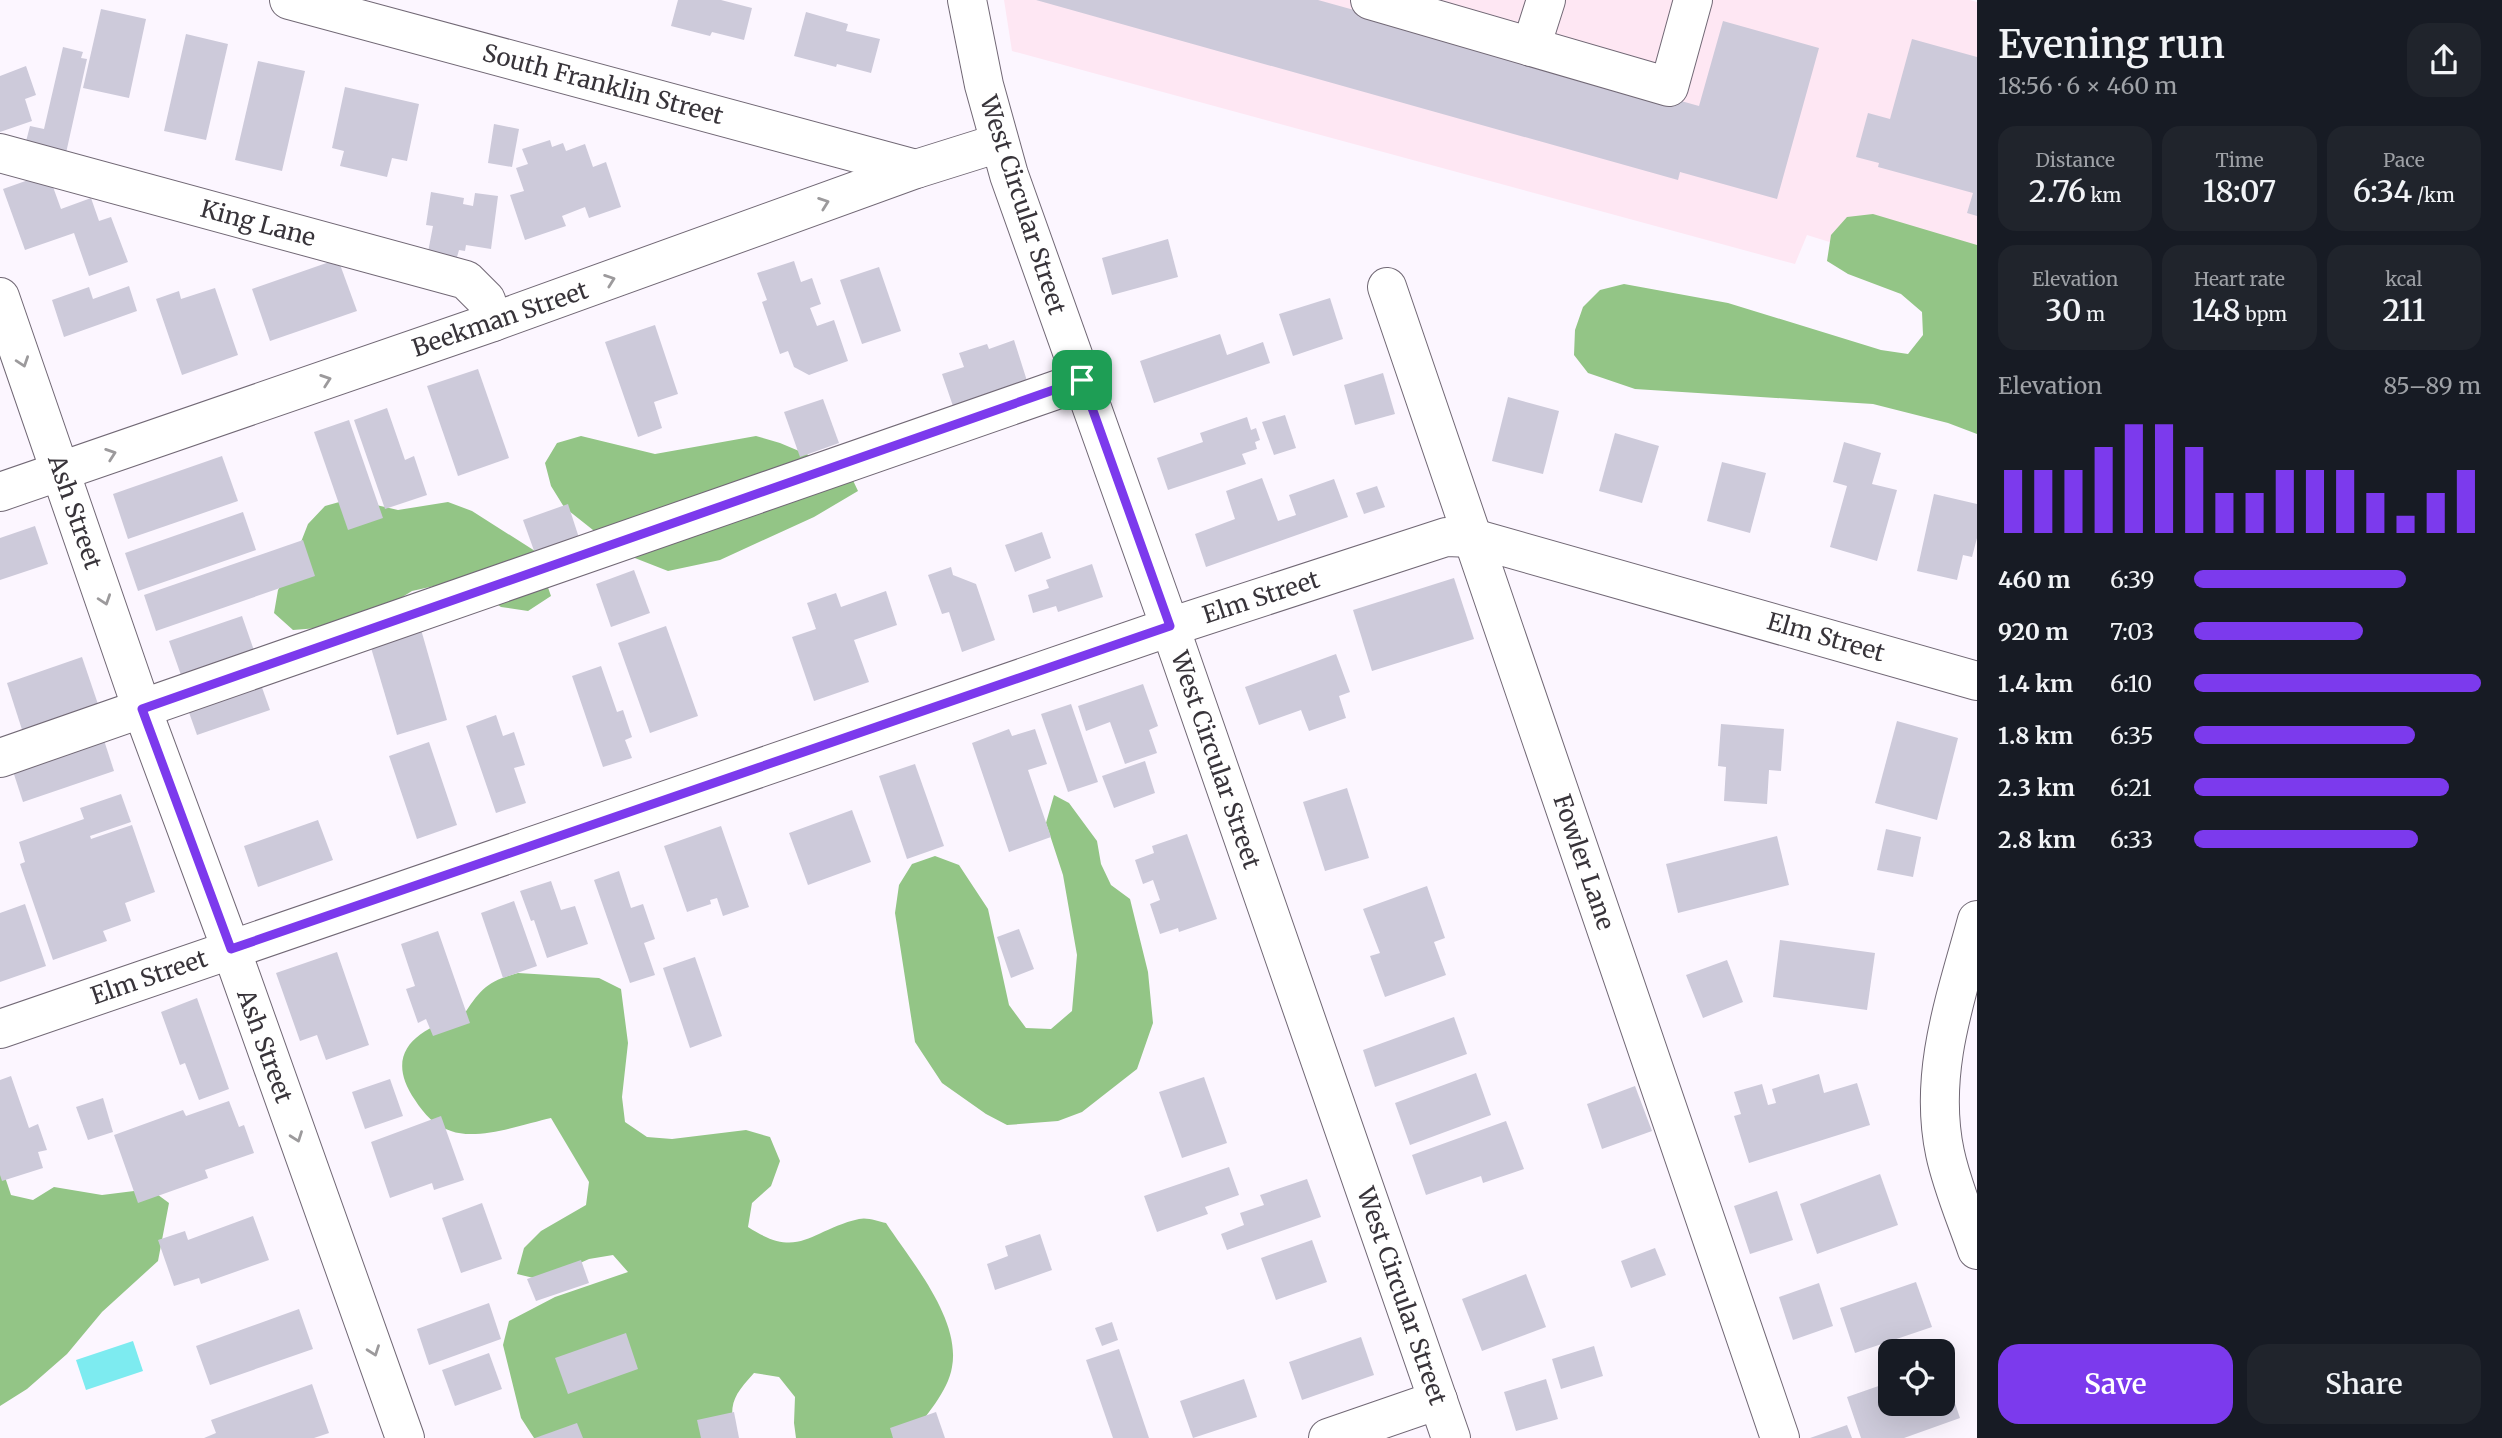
<!DOCTYPE html>
<html lang="en">
<head>
<meta charset="utf-8">
<style>
  :root { --surface:#171b24; --page:#20242c; --text:#f1f3f6; --muted:#9ea1a6; --accent:#7c3aed }
  body { margin:0; font-family:Merriweather,serif; background:var(--page); color:var(--text); height:100vh; display:flex; flex-direction:column; font-size:26px; white-space:nowrap }
  * { box-sizing:border-box; margin:0 }
  p { font-size:23px; color:var(--muted) }
  .icon { flex:none; width:38px; height:38px; fill:none; stroke:currentColor; stroke-width:2; stroke-linecap:round; stroke-linejoin:round }
  .map { position:relative; flex:1; overflow:hidden }
  .sheet { display:flex; flex-direction:column; background:var(--surface); width:525px }
  .sheet>* { flex:none }
  .tools { position:absolute; left:1878px; top:1339px; display:grid; gap:14px }
  .tools a { display:grid; place-items:center; width:77px; height:77px; border-radius:14px; background:var(--surface); box-shadow:0 7px 28px #0002; font-size:35px }
  .pin { position:absolute; display:grid; place-items:center; width:60px; height:60px; color:#fff; margin:-30px; border-radius:14px; box-shadow:0 4px 10px #0006 }
  .round { display:grid; place-items:center; flex:none; width:74px; height:74px; border-radius:21px; background:var(--page) }
  .head { display:flex; align-items:center; justify-content:space-between; height:119px; padding:0 21px }
  h1 { font-size:38px; font-weight:600; line-height:52px }
  .stats { display:grid; grid-template-columns:repeat(3,1fr); gap:10px; height:119px; padding:7px 21px }
  .stats div { display:grid; align-content:center; border-radius:18px; background:var(--page); text-align:center }
  .stats b { font-size:30px; font-weight:600 }
  .stats small { font-size:19px; font-weight:400 }
  .stats p { font-size:19px }
  .chart { height:196px; padding:14px 21px }
  .chart p { display:flex; justify-content:space-between }
  .chart svg { width:100%; height:126px; margin-top:7px; stroke:var(--accent); stroke-width:6 }
  .button { display:flex; gap:14px; margin-top:auto; padding:14px 21px }
  .button a { flex:1; height:80px; border-radius:21px; background:var(--accent); color:#fff; font-size:28px; font-weight:600; line-height:80px; text-align:center }
  .button a+a { background:var(--page); color:var(--text) }
  ul { padding:0 21px; list-style:none; font-size:23px }
  li { display:grid; grid-template-columns:112px 84px 1fr; align-items:center; height:52px }
  li i { height:18px; border-radius:9px; background:var(--accent) }
  main { display:flex; flex:1; min-height:0 }
  .map>svg:first-child { display:block }
  .commercial { fill:#fee7f3 }
  .forest { fill:#93c586 }
  .water { fill:#7debf0 }
  .building { fill:#cdcada }
  .lines { fill:none; stroke-linecap:round; stroke-linejoin:round }
  .minor-casing { stroke:#716875; stroke-width:40 }
  .minor { stroke:#fff; stroke-width:38 }
  .oneway { stroke:#9c9a9c }
  .route-casing { stroke:#fff; stroke-width:14 }
  .route { stroke:#7c3aed; stroke-width:9 }
  .labels { text-anchor:middle; dominant-baseline:central; stroke-width:7; stroke-linejoin:round; paint-order:stroke }
  .street-label { font-size:24px; fill:#38343a; stroke:#fff }
</style>
</head>
<body>
<main>
<div class="map">
<svg width="1977" height="1438" viewBox="0 0 1977 1438">
  <rect width="100%" height="100%" fill="#fcf6ff"/>
  <polygon class="commercial" points="1004,0 1970,0 1977,2 1977,288 1807,235 1795,264 1012,51"/>
  <g class="forest">
    <polygon points="1873,214 1977,245 1977,434 1948,423 1873,404 1635,389 1588,373 1574,355 1575,330 1583,307 1600,290 1624,284 1728,303 1881,350 1908,354 1923,335 1922,312 1901,294 1848,274 1827,261 1831,235 1847,217"/>
    <polygon points="581,436 655,454 756,436 780,443 849,472 858,491 814,517 720,560 668,571 622,553 564,507 551,486 545,463 557,443"/>
    <polygon points="350,499 398,510 448,502 472,511 535,551 551,596 528,611 501,607 461,580 412,591 367,619 343,626 293,630 274,613 278,590 290,570 308,524 325,506"/>
    <polygon points="1054,795 1069,803 1097,841 1101,864 1111,885 1130,899 1148,972 1153,1023 1137,1069 1082,1112 1058,1121 1007,1125 986,1114 942,1083 915,1042 895,913 899,885 912,864 935,856 959,865 988,909 1009,1005 1026,1028 1051,1029 1072,1011 1077,955 1063,875 1046,823"/>
    <path d="M518 973 599 978 621 989 628 1043 622 1097 625 1122 647 1137 672 1139 746 1130 770 1137 780 1161 771 1186 752 1203 748 1227C800 1261 810 1230 859 1219 867 1217 878 1221 886 1223 911 1261 961 1319 952 1367 948 1392 925 1416 911 1436L908 1438H796L794 1423 795 1397 779 1377 754 1373C732 1397 728 1405 736 1438H534L521 1418 503 1345 509 1321 555 1297 628 1272 613 1255 589 1259 542 1280 517 1274 524 1248 541 1231 586 1205 589 1182 551 1118C524 1124 478 1141 451 1131 435 1126 424 1114 415 1100 382 1052 418 1028 463 1016 480 990 487 981 518 973Z"/>
    <polygon points="0,1169 3,1171 11,1195 33,1200 54,1187 102,1195 150,1189 169,1203 158,1261 102,1312 67,1354 27,1389 0,1406"/>
  </g>
  <polygon class="water" points="133,1341 143,1371 86,1390 76,1360"/>
  <g class="building">
    <polygon points="678,0 721,0 752,8 744,40 712,32 710,36 671,26"/>
    <polygon points="1036,0 1318,0 1699,106 1723,21 1819,48 1777,199 1680,172 1678,180"/>
    <polygon points="101,9 146,19 129,98 83,88"/>
    <polygon points="806,12 848,24 846,31 880,39 871,73 837,64 836,67 794,56"/>
    <polygon points="186,34 228,44 206,140 164,131"/>
    <polygon points="1912,39 1977,57 1977,216 1967,213 1973,193 1878,167 1879,163 1856,157 1868,113 1890,119"/>
    <polygon points="63,47 83,52 81,58 87,59 64,162 23,153 30,126 44,129"/>
    <polygon points="258,61 305,71 282,171 235,160"/>
    <polygon points="26,66 36,95 25,99 32,121 0,132 0,76"/>
    <polygon points="345,87 419,104 407,161 392,158 387,177 340,166 344,151 332,148"/>
    <polygon points="494,124 519,129 512,167 488,163"/>
    <polygon points="550,140 552,147 563,143 566,151 585,144 593,167 606,162 621,207 589,218 585,207 562,216 566,226 525,240 510,195 524,191 516,168 528,164 522,149"/>
    <polygon points="48,173 61,209 91,198 99,221 111,217 128,262 89,276 74,233 25,250 3,189"/>
    <polygon points="431,192 464,198 463,204 473,206 475,193 498,196 491,249 466,245 465,251 459,250 457,257 428,252 433,226 426,225"/>
    <polygon points="1168,239 1178,277 1112,295 1102,258"/>
    <polygon points="338,259 357,311 270,341 252,289"/>
    <polygon points="794,261 801,282 812,278 821,304 810,308 817,326 834,320 848,361 809,375 794,367 788,351 780,354 762,302 767,300 757,273"/>
    <polygon points="879,267 901,331 862,344 840,280"/>
    <polygon points="129,286 137,311 64,337 52,300 89,287 93,299"/>
    <polygon points="215,288 238,355 182,375 156,299 179,291 181,299"/>
    <polygon points="1330,298 1343,339 1293,356 1279,314"/>
    <polygon points="655,325 678,394 654,402 662,428 638,437 605,342"/>
    <polygon points="1220,334 1227,355 1263,342 1270,363 1154,403 1140,361"/>
    <polygon points="1014,340 1028,384 954,409 942,374 964,367 959,353 987,344 989,349"/>
    <polygon points="478,369 509,458 458,476 427,386"/>
    <polygon points="1383,373 1395,414 1355,425 1344,385"/>
    <polygon points="1508,397 1559,411 1543,474 1492,461"/>
    <polygon points="823,399 839,443 800,457 784,412"/>
    <polygon points="387,408 405,460 414,456 427,495 385,509 354,420"/>
    <polygon points="1285,415 1296,448 1274,455 1262,422"/>
    <polygon points="1247,417 1251,430 1256,428 1260,440 1255,442 1257,449 1242,454 1246,464 1168,490 1157,458 1203,442 1200,433"/>
    <polygon points="349,420 383,518 348,530 314,432"/>
    <polygon points="1615,433 1659,446 1642,503 1599,491"/>
    <polygon points="1844,442 1881,453 1872,484 1897,490 1877,561 1830,547 1847,486 1833,482"/>
    <polygon points="222,456 238,501 128,539 113,494"/>
    <polygon points="1722,462 1766,473 1750,533 1707,521"/>
    <polygon points="1262,478 1278,521 1296,515 1289,495 1334,479 1348,517 1206,567 1195,534 1235,519 1226,491"/>
    <polygon points="1377,486 1385,507 1364,514 1356,493"/>
    <polygon points="1934,494 1977,504 1977,538 1972,557 1963,555 1957,580 1917,571"/>
    <polygon points="568,504 581,544 537,559 523,520"/>
    <polygon points="243,512 256,550 138,591 125,553"/>
    <polygon points="35,526 48,564 0,580 0,538"/>
    <polygon points="1042,532 1051,558 1015,572 1005,545"/>
    <polygon points="303,540 315,576 156,631 144,595"/>
    <polygon points="1092,564 1103,597 1058,612 1056,606 1033,613 1028,595 1049,588 1046,580"/>
    <polygon points="951,567 953,575 976,584 995,640 962,652 949,612 942,614 928,575"/>
    <polygon points="634,570 650,613 611,627 596,584"/>
    <polygon points="1454,578 1474,639 1372,671 1353,610"/>
    <polygon points="886,591 897,625 854,640 869,682 814,701 792,637 816,629 807,603 836,593 841,607"/>
    <polygon points="242,616 257,659 182,678 169,641"/>
    <polygon points="420,626 447,720 397,735 369,641"/>
    <polygon points="666,626 698,716 650,733 618,643"/>
    <polygon points="1336,654 1350,692 1339,696 1346,718 1309,731 1301,710 1259,725 1245,687"/>
    <polygon points="82,657 101,713 25,739 7,683"/>
    <polygon points="601,666 617,712 623,710 632,737 625,740 632,758 603,767 572,676"/>
    <polygon points="259,679 270,710 197,735 186,704"/>
    <polygon points="1143,684 1158,726 1149,730 1157,753 1125,764 1110,722 1086,731 1078,706"/>
    <polygon points="1071,704 1098,782 1068,792 1041,714"/>
    <polygon points="496,715 503,736 514,732 525,765 514,768 526,803 496,813 466,726"/>
    <polygon points="1897,721 1958,738 1937,820 1875,803"/>
    <polygon points="1721,724 1784,729 1781,771 1769,770 1767,804 1724,801 1726,767 1718,766"/>
    <polygon points="1009,729 1012,736 1035,729 1047,764 1028,770 1051,837 1009,852 972,743"/>
    <polygon points="101,731 114,771 23,802 10,762"/>
    <polygon points="429,742 457,825 417,839 389,756"/>
    <polygon points="1145,761 1155,793 1114,808 1102,776"/>
    <polygon points="915,764 944,846 907,859 879,776"/>
    <polygon points="1347,788 1369,858 1325,871 1303,802"/>
    <polygon points="121,794 131,822 90,836 91,839 132,825 155,892 125,903 131,921 103,931 107,941 53,960 20,864 25,862 19,842 84,819 80,808"/>
    <polygon points="852,810 871,862 808,885 789,833"/>
    <polygon points="318,820 333,860 258,887 244,846"/>
    <polygon points="721,826 749,907 723,916 717,898 710,900 711,904 687,912 664,846"/>
    <polygon points="1886,829 1921,837 1913,877 1877,870"/>
    <polygon points="1187,834 1217,919 1179,932 1178,928 1160,934 1150,904 1160,900 1153,880 1143,884 1135,860 1154,853 1152,846"/>
    <polygon points="1777,836 1789,885 1678,913 1666,864"/>
    <polygon points="619,871 631,908 643,904 655,939 644,943 655,975 630,983 594,880"/>
    <polygon points="551,881 561,910 575,906 588,944 547,958 534,920 531,921 520,891"/>
    <polygon points="1427,886 1445,938 1434,942 1446,975 1385,997 1370,956 1380,953 1363,909"/>
    <polygon points="514,901 537,966 503,978 481,913"/>
    <polygon points="25,904 46,966 0,982 0,913"/>
    <polygon points="1019,929 1034,969 1011,978 997,937"/>
    <polygon points="438,931 470,1023 433,1036 426,1019 418,1023 406,989 415,986 401,944"/>
    <polygon points="1780,940 1875,953 1867,1010 1773,997"/>
    <polygon points="337,952 369,1045 326,1060 317,1035 300,1041 276,973"/>
    <polygon points="695,957 722,1036 690,1048 663,968"/>
    <polygon points="1727,960 1743,1002 1703,1018 1686,975"/>
    <polygon points="197,998 229,1089 199,1100 185,1063 180,1065 161,1012"/>
    <polygon points="1454,1017 1467,1054 1375,1087 1363,1050"/>
    <polygon points="1476,1073 1491,1115 1410,1145 1395,1103"/>
    <polygon points="1819,1074 1824,1093 1857,1083 1870,1125 1749,1163 1734,1116 1741,1114 1734,1092 1762,1084 1768,1105 1776,1103 1772,1089"/>
    <polygon points="11,1076 29,1128 38,1124 47,1150 38,1152 43,1168 2,1181 0,1175 0,1080"/>
    <polygon points="1204,1077 1227,1143 1182,1158 1159,1092"/>
    <polygon points="390,1079 403,1116 365,1129 352,1092"/>
    <polygon points="1635,1086 1652,1131 1602,1149 1587,1104"/>
    <polygon points="103,1098 113,1132 88,1140 76,1107"/>
    <polygon points="229,1101 239,1127 244,1125 254,1153 205,1170 208,1178 138,1203 114,1135 183,1110 186,1116"/>
    <polygon points="441,1116 464,1180 434,1190 432,1183 390,1198 371,1142"/>
    <polygon points="1506,1121 1524,1169 1483,1183 1481,1176 1426,1195 1412,1155"/>
    <polygon points="1229,1167 1239,1195 1205,1207 1208,1214 1157,1232 1144,1196"/>
    <polygon points="1880,1174 1898,1225 1817,1254 1800,1204"/>
    <polygon points="1307,1179 1321,1217 1227,1250 1221,1234 1244,1225 1240,1213 1264,1205 1260,1195"/>
    <polygon points="1777,1191 1793,1240 1750,1254 1734,1206"/>
    <polygon points="482,1203 502,1259 461,1273 442,1218"/>
    <polygon points="253,1216 269,1260 201,1284 199,1278 174,1286 158,1240 185,1231 188,1240"/>
    <polygon points="1040,1234 1052,1270 995,1290 987,1264 1008,1256 1005,1246"/>
    <polygon points="1312,1240 1327,1282 1276,1300 1261,1258"/>
    <polygon points="1655,1248 1666,1275 1631,1288 1621,1261"/>
    <polygon points="581,1260 589,1283 536,1301 527,1279"/>
    <polygon points="1526,1274 1546,1327 1482,1351 1462,1299"/>
    <polygon points="1916,1282 1932,1327 1855,1353 1840,1308"/>
    <polygon points="1819,1283 1833,1326 1793,1340 1779,1297"/>
    <polygon points="489,1303 501,1339 429,1365 417,1329"/>
    <polygon points="299,1309 313,1349 210,1385 196,1346"/>
    <polygon points="1112,1322 1118,1340 1102,1346 1095,1328"/>
    <polygon points="626,1333 638,1369 568,1394 555,1358"/>
    <polygon points="1361,1337 1374,1375 1302,1400 1289,1362"/>
    <polygon points="1594,1346 1603,1376 1561,1389 1552,1359"/>
    <polygon points="1119,1349 1149,1438 1113,1438 1086,1360"/>
    <polygon points="489,1353 502,1389 455,1406 442,1370"/>
    <polygon points="1943,1368 1960,1418 1904,1438 1861,1438 1847,1397 1890,1382 1890,1404 1942,1404"/>
    <polygon points="1244,1379 1257,1417 1193,1438 1180,1401"/>
    <polygon points="1546,1379 1558,1419 1516,1431 1504,1392"/>
    <polygon points="312,1384 329,1433 314,1438 204,1438 216,1433 211,1420"/>
    <polygon points="734,1412 739,1438 701,1438 697,1420"/>
    <polygon points="936,1412 945,1438 893,1438 890,1428"/>
    <polygon points="577,1423 583,1438 535,1438"/>
    <polygon points="1847,1425 1852,1438 1810,1438"/>
  </g>
  <g class="lines">
    <defs>
      <g id="minor">
        <polyline points="289,0 916,169"/>
        <polyline points="967,0 984,85 1009,175 1170,627 1451,1438"/>
        <polyline points="1370,0 1669,87 1693,0"/>
        <polyline points="1531,47 1546,0"/>
        <polyline points="0,153 466,280 486,300 493,322"/>
        <polyline points="1387,287 1780,1438"/>
        <polyline points="0,297 142,709 231,949 405,1438"/>
        <polyline points="0,492 493,322 916,169 999,143"/>
        <polyline points="0,758 1082,381"/>
        <path d="M1977 920C1956 997 1928 1073 1945 1153 1952 1186 1966 1218 1977 1250"/>
        <polyline points="0,1029 1170,627 1446,537 1473,538 1977,681"/>
        <polyline points="1328,1438 1438,1400"/>
      </g>
    </defs>
    <use href="#minor" class="minor-casing"/>
    <use href="#minor" class="minor"/>
  </g>
  <defs><path id="oneway-chevron" d="M-2-3.5L2.5 0L-2 3.5" fill="none" stroke-width="1.6" stroke-linecap="round" stroke-linejoin="round" transform="scale(1.75)"/></defs>
  <g class="oneway">
    <use href="#oneway-chevron" transform="translate(824 203) rotate(-20)"/>
    <use href="#oneway-chevron" transform="translate(610 280) rotate(-20)"/>
    <use href="#oneway-chevron" transform="translate(23 362) rotate(71)"/>
    <use href="#oneway-chevron" transform="translate(326 380) rotate(-19)"/>
    <use href="#oneway-chevron" transform="translate(111 454) rotate(-19)"/>
    <use href="#oneway-chevron" transform="translate(105 600) rotate(71)"/>
    <use href="#oneway-chevron" transform="translate(297 1137) rotate(70)"/>
    <use href="#oneway-chevron" transform="translate(374 1351) rotate(70)"/>
  </g>
  <g class="lines">
    <defs>
      <polygon id="route" points="1082,380 1170,626 231,949 142,709"/>
    </defs>
    <use href="#route" class="route-casing"/>
    <use href="#route" class="route"/>
  </g>
  <g class="labels">
    <g class="street-label">
      <text transform="translate(603 84) rotate(15)">South Franklin Street</text>
      <text transform="translate(1023 205) rotate(72)">West Circular Street</text>
      <text transform="translate(258 223) rotate(15)">King Lane</text>
      <text transform="translate(500 319) rotate(-19)">Beekman Street</text>
      <text transform="translate(75 512) rotate(71)">Ash Street</text>
      <text transform="translate(1261 597) rotate(-18)">Elm Street</text>
      <text transform="translate(1826 637) rotate(16)">Elm Street</text>
      <text transform="translate(1216 760) rotate(71)">West Circular Street</text>
      <text transform="translate(1584 862) rotate(71)">Fowler Lane</text>
      <text transform="translate(149 977) rotate(-19)">Elm Street</text>
      <text transform="translate(265 1046) rotate(70)">Ash Street</text>
      <text transform="translate(1402 1296) rotate(71)">West Circular Street</text>
    </g>
  </g>
</svg>
<div class="tools">
<a><svg class="icon" aria-label="locate" viewBox="0 0 24 24"><circle cx="12" cy="12" r="6"/><path d="M12 2v4M12 18v4M2 12h4M18 12h4"/></svg></a>
</div>
<div class="pin" style="left:1082px;top:380px;background:#1e9e55"><svg class="icon" aria-label="arrive" viewBox="0 0 24 24"><path d="M6 21V4h12l-3 4 3 4H6"/></svg></div>
</div>
<section class="sheet">
<div class="head"><div><h1>Evening run</h1><p>18:56 · 6 × 460 m</p></div><a class="round"><svg class="icon" aria-label="share" viewBox="0 0 24 24"><path d="M12 15V3M7 8l5-5 5 5M5 13v7h14v-7"/></svg></a></div>
<div class="stats">
<div><p>Distance</p><b>2.76<small> km</small></b></div>
<div><p>Time</p><b>18:07</b></div>
<div><p>Pace</p><b>6:34<small> /km</small></b></div>
</div>
<div class="stats">
<div><p>Elevation</p><b>30<small> m</small></b></div>
<div><p>Heart rate</p><b>148<small> bpm</small></b></div>
<div><p>kcal</p><b>211</b></div>
</div>
<div class="chart"><p><span>Elevation</span>85–89 m</p>
<svg viewBox="0 0 160 44" preserveAspectRatio="none"><path d="M5 44V22M15 44V22M25 44V22M35 44V14M45 44V6M55 44V6M65 44V14M75 44V30M85 44V30M95 44V22M105 44V22M115 44V22M125 44V30M135 44V38M145 44V30M155 44V22"/></svg>
</div>
<ul>
<li><b>460 m</b>6:39<i style="width:74%"></i></li>
<li><b>920 m</b>7:03<i style="width:59%"></i></li>
<li><b>1.4 km</b>6:10<i style="width:100%"></i></li>
<li><b>1.8 km</b>6:35<i style="width:77%"></i></li>
<li><b>2.3 km</b>6:21<i style="width:89%"></i></li>
<li><b>2.8 km</b>6:33<i style="width:78%"></i></li>
</ul>
<div class="button"><a>Save</a><a>Share</a></div>
</section>
</main>
</body>
</html>
